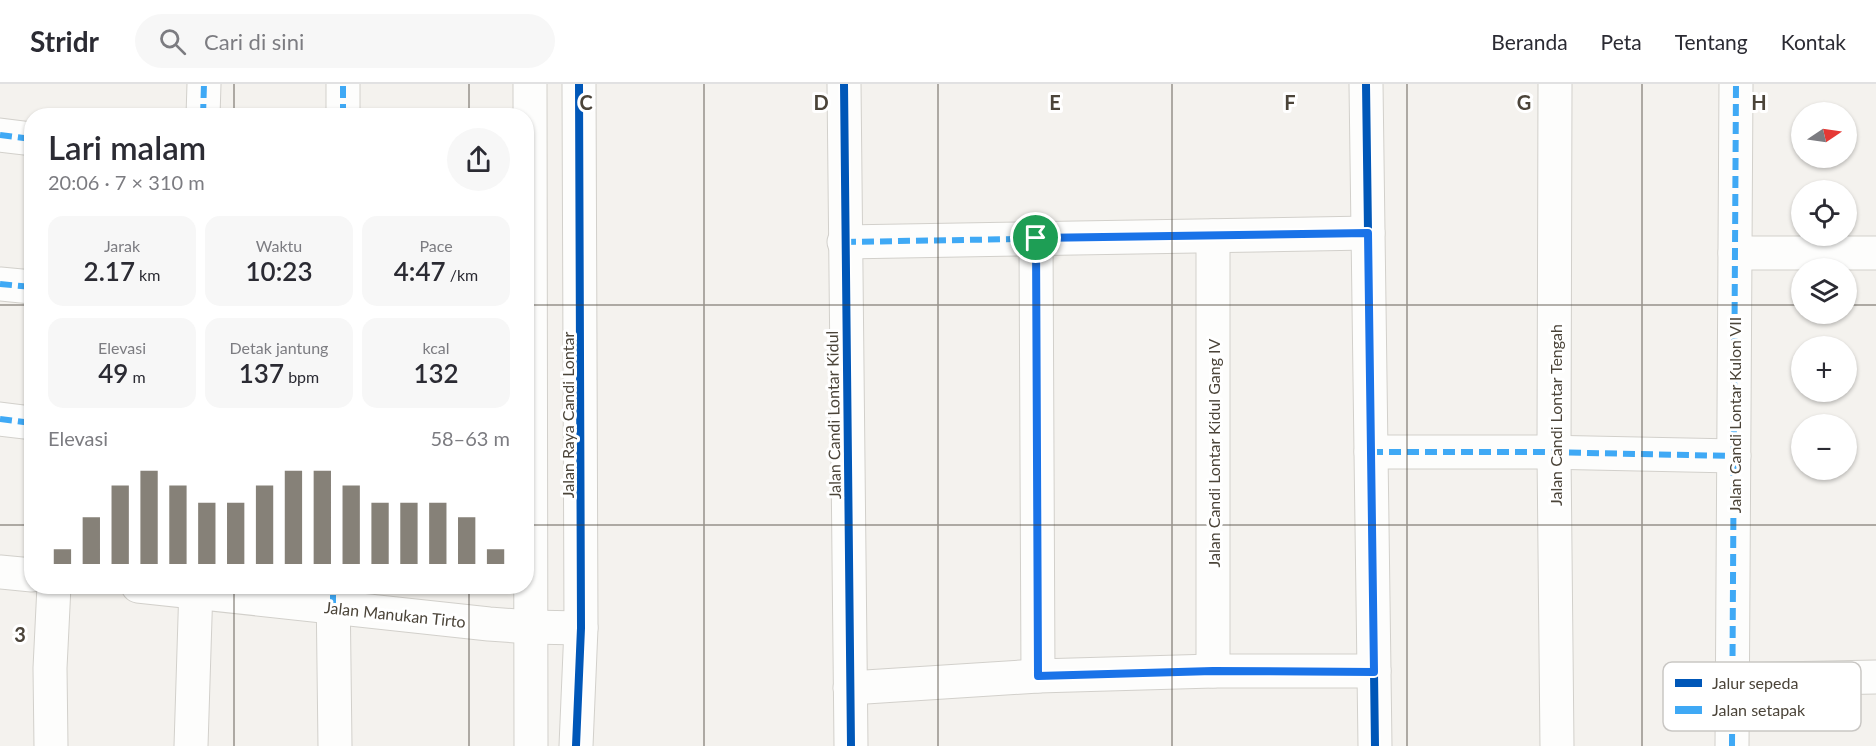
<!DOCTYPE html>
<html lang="id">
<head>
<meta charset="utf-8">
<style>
  :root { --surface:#fff; --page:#f7f7f7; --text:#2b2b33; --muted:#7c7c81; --line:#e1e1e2; --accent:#868178 }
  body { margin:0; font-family:Lato,sans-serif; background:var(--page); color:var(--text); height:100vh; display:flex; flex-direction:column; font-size:22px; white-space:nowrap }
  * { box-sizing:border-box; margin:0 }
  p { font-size:20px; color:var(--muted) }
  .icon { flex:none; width:33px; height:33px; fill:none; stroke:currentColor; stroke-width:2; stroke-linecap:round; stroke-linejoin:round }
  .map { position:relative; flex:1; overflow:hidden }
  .drawer { position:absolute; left:24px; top:24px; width:510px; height:486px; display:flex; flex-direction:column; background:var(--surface); border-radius:24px; box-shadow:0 2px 4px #0004 }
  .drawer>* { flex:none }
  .needle { width:39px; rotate:77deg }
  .buttons { position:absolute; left:1791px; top:18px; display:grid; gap:12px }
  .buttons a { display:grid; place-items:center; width:66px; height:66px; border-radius:50%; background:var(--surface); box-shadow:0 2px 4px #0004; font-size:30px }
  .pin { position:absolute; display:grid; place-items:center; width:51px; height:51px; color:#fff; margin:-26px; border:3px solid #fff; border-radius:50%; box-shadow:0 2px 6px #0007 }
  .round { display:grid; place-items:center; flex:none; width:63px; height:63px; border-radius:32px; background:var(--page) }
  .overview { display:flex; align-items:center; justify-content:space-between; height:102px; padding:0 24px }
  h1 { font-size:33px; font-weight:600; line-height:45px }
  .figures { display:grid; grid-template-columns:repeat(3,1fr); gap:9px; height:102px; padding:6px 24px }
  .figures div { display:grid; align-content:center; border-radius:15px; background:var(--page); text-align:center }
  .figures b { font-size:26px; font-weight:600 }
  .figures small { font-size:16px; font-weight:400 }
  .figures p { font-size:16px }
  .chart { height:168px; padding:12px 24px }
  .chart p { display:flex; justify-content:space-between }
  .chart svg { width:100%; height:108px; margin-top:6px; stroke:var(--accent); stroke-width:6 }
  header { display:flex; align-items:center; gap:36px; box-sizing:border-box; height:84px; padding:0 30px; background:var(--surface); border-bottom:2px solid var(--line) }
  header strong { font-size:28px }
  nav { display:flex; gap:33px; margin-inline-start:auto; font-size:21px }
  .search { width:420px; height:54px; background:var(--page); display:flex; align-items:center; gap:15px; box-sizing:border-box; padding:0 21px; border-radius:33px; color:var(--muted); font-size:22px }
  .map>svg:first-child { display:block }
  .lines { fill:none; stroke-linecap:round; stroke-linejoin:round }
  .minor-casing { stroke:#d2d0cb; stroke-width:35 }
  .minor { stroke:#fdfdfc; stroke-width:33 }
  .quiet { stroke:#3fa9f5; stroke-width:6; stroke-dasharray:12 6; stroke-linecap:butt }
  .cycleway-casing { stroke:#fff; stroke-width:11 }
  .cycleway { stroke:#0057b8; stroke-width:8 }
  .route-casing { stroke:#fff; stroke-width:12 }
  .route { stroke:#1a73e8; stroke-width:8 }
  .grid { fill:none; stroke:#4b4439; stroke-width:1.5; stroke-opacity:0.55 }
  .labels { text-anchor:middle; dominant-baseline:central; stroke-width:6; stroke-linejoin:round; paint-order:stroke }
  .street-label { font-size:16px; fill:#4b4439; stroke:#fff }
  .key { fill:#fff; stroke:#c9c7c4; stroke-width:1.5 }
  .key-label { font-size:16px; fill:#4b4439 }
  .grid-label { font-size:20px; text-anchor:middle; font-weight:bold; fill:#4b4439; stroke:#fff; stroke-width:6; stroke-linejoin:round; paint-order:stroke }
</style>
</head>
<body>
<header>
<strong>Stridr</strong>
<div class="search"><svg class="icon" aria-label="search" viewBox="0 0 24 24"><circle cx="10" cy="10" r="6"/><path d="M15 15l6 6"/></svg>Cari di sini</div>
<nav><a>Beranda</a><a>Peta</a><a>Tentang</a><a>Kontak</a></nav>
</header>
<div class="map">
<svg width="1876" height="662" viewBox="0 0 1876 662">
  <rect width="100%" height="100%" fill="#f4f2ee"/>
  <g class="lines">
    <defs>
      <g id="minor">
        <polyline points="530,0 531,662"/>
        <polyline points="844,0 851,662"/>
        <polyline points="1366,0 1375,662"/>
        <polyline points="1555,0 1554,369 1557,662"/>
        <polyline points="203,32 204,0"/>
        <polyline points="343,32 343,0"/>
        <polyline points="0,51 32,55"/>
        <polyline points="1213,152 1213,587"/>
        <polyline points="1036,154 1038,592"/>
        <polyline points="844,158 1368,149"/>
        <polyline points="1735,169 1876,169"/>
        <polyline points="0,200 32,203"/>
        <polyline points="0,335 32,339"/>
        <polyline points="1371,368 1543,368 1734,372"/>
        <polyline points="0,488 32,491"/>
        <polyline points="138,502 489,540 530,543 581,544"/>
        <polyline points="333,502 335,662"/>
        <polyline points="1732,596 1876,593"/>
        <polyline points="850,604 1038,592 1213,587 1374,587"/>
        <polyline points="51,662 50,584 54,502"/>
        <polyline points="191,662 196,502"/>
        <polyline points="576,662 581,544 579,0"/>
        <polyline points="1732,662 1736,0"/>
      </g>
    </defs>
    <use href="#minor" class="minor-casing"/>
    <use href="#minor" class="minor"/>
    <g class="quiet">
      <polyline points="203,32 204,0"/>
      <polyline points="343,32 343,0"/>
      <polyline points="0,51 32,55"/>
      <polyline points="844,158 1368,149"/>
      <polyline points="0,200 32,203"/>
      <polyline points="0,335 32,339"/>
      <polyline points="1371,368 1543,368 1734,372"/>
      <polyline points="196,509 196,502"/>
      <polyline points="333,523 333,502"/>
      <polyline points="1732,662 1736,0"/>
    </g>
    <defs>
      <g id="cycleway">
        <polyline points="844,0 851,662"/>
        <polyline points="1366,0 1375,662"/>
        <polyline points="576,662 581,544 579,0"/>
      </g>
    </defs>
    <use href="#cycleway" class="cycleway-casing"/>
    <use href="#cycleway" class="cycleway"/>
  </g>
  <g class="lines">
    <defs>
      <polygon id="route" points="1368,149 1374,588 1213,587 1038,592 1036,154"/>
    </defs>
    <use href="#route" class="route-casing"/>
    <use href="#route" class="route"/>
  </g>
  <path class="grid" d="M234 0V32M469 0V32M704 0V662M938 0V662M1172 0V662M1407 0V662M1642 0V662M0 221H32M526 221H1802M1846 221H1876M0 441H32M526 441H1876M234 502V662M469 502V662"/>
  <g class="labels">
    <g class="street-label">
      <text transform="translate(567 331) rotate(-90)">Jalan Raya Candi Lontar</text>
      <text transform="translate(833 331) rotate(-91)">Jalan Candi Lontar Kidul</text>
      <text transform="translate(1555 331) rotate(-90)">Jalan Candi Lontar Tengah</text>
      <text transform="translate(1734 331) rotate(-90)">Jalan Candi Lontar Kulon VII</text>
      <text transform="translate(1213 369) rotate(-90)">Jalan Candi Lontar Kidul Gang IV</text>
      <text transform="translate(395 530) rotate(6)">Jalan Manukan Tirto</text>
    </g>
  </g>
  <rect x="1663" y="578" width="198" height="69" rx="9" class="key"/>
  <rect x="1675" y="595" width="27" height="8" fill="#0057b8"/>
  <rect x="1675" y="622" width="27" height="8" fill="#3fa9f5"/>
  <g class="key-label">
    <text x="1712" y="605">Jalur sepeda</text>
    <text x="1712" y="632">Jalan setapak</text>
  </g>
  <g class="grid-label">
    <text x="586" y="26">C</text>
    <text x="821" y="26">D</text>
    <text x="1055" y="26">E</text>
    <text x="1290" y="26">F</text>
    <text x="1524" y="26">G</text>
    <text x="1759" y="26">H</text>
    <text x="20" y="558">3</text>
  </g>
</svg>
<div class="buttons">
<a><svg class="needle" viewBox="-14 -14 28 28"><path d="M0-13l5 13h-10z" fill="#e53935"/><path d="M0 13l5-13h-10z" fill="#7c7c81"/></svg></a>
<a><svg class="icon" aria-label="locate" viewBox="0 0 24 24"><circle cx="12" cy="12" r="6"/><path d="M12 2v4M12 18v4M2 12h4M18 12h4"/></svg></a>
<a><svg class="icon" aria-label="layers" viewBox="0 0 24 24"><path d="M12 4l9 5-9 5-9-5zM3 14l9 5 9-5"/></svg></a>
<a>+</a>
<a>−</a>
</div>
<div class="pin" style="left:1036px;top:154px;background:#1e9e55"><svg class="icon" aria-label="arrive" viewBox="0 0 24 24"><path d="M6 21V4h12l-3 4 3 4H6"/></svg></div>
<section class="drawer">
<div class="overview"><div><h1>Lari malam</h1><p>20:06 · 7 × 310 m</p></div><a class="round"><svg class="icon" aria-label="share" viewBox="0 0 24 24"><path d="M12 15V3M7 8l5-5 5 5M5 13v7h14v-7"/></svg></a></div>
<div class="figures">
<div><p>Jarak</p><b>2.17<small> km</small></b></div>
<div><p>Waktu</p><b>10:23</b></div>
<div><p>Pace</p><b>4:47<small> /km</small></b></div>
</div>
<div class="figures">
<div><p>Elevasi</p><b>49<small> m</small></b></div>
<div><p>Detak jantung</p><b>137<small> bpm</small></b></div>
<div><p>kcal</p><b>132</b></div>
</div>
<div class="chart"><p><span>Elevasi</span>58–63 m</p>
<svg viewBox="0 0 160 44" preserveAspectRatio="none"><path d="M5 44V38M15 44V25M25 44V12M35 44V6M45 44V12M55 44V19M65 44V19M75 44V12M85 44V6M95 44V6M105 44V12M115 44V19M125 44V19M135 44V19M145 44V25M155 44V38"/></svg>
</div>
</section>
</div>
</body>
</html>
